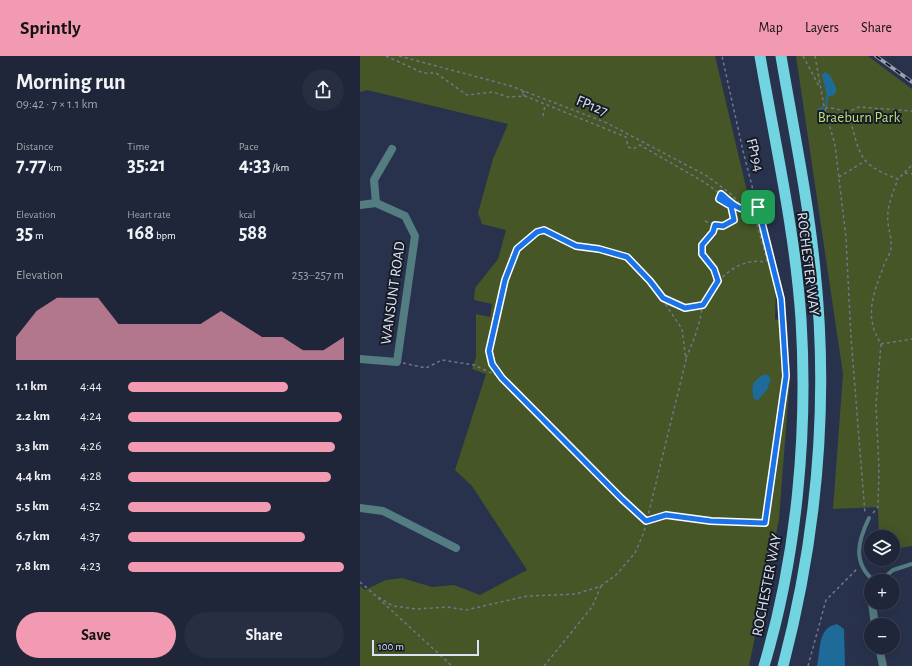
<!DOCTYPE html>
<html lang="en">
<head>
<meta charset="utf-8">
<style>
  :root { --surface:#1f2639; --page:#272e41; --text:#f1f3f6; --muted:#a1a5ae; --line:#3c4353; --accent:#f19ab1 }
  body { margin:0; font-family:"Alegreya Sans",sans-serif; background:var(--page); color:var(--text); height:100vh; display:flex; flex-direction:column; font-size:15px; white-space:nowrap }
  * { box-sizing:border-box; margin:0 }
  p { font-size:13px; color:var(--muted) }
  .icon { flex:none; width:22px; height:22px; fill:none; stroke:currentColor; stroke-width:2; stroke-linecap:round; stroke-linejoin:round }
  .map { position:relative; flex:1; overflow:hidden }
  .panel { display:flex; flex-direction:column; background:var(--surface); width:360px }
  .panel>* { flex:none }
  .fabs { position:absolute; left:504px; top:474px; display:grid; gap:8px }
  .fabs a { display:grid; place-items:center; width:36px; height:36px; border-radius:50%; background:var(--surface); box-shadow:0 4px 16px #0002,0 0 0 1px var(--line); font-size:20px }
  .scale { position:absolute; left:12px; bottom:10px; width:107px; box-sizing:border-box; padding-left:4px; border:2px solid #dce3f3; border-top:0; font-size:11px; line-height:14px; white-space:nowrap; color:#dce3f3; -webkit-text-stroke:3px #161b26; paint-order:stroke }
  .pin { position:absolute; display:grid; place-items:center; width:34px; height:34px; color:#fff; margin:-17px; border-radius:8px; box-shadow:0 2px 6px #0006 }
  .round { display:grid; place-items:center; flex:none; width:42px; height:42px; border-radius:21px; background:var(--page) }
  .head { display:flex; align-items:center; justify-content:space-between; height:68px; padding:0 16px }
  h1 { font-size:22px; font-weight:700; line-height:30px }
  .stats { display:grid; grid-template-columns:repeat(3,1fr); gap:6px; height:68px; padding:4px 16px }
  .stats div { display:grid; align-content:center }
  .stats b { font-size:20px; font-weight:700 }
  .stats small { font-size:11px; font-weight:400 }
  .stats p { font-size:11px }
  .chart { height:112px; padding:8px 16px }
  .chart p { display:flex; justify-content:space-between }
  .chart svg { width:100%; height:72px; margin-top:4px; fill:var(--accent); opacity:.7 }
  .cta { display:flex; gap:8px; margin-top:auto; padding:8px 16px }
  .cta a { flex:1; height:46px; border-radius:24px; background:var(--accent); color:#111; font-size:16px; font-weight:700; line-height:46px; text-align:center }
  .cta a+a { background:var(--page); color:var(--text) }
  ul { padding:0 16px; list-style:none; font-size:13px }
  li { display:grid; grid-template-columns:64px 48px 1fr; align-items:center; height:30px }
  li i { height:10px; border-radius:5px; background:var(--accent) }
  header { display:flex; align-items:center; gap:24px; box-sizing:border-box; height:56px; padding:0 20px; background:var(--accent); color:#111 }
  header strong { font-size:19px }
  nav { display:flex; gap:22px; margin-inline-start:auto; font-size:14px }
  main { display:flex; flex:1; min-height:0 }
  .map>svg:first-child { display:block }
  .green { fill:#465626 }
  .water { fill:#1e6b99 }
  .lines { fill:none; stroke-linecap:round; stroke-linejoin:round }
  .stream { stroke:#1e6b99; stroke-width:2 }
  .path { stroke:#6e778d; stroke-width:1.5; stroke-dasharray:3 3; stroke-linecap:butt }
  .service { stroke:#547d82; stroke-width:4 }
  .minor { stroke:#547d82; stroke-width:8 }
  .trunk { stroke:#71d4e0; stroke-width:11 }
  .rail-casing { stroke:#9aa1b5; stroke-width:3.5 }
  .rail { stroke:#161b26; stroke-width:2; stroke-dasharray:6; stroke-linecap:butt }
  .route-casing { stroke:#fff; stroke-width:8 }
  .route { stroke:#1a73e8; stroke-width:5 }
  .labels { text-anchor:middle; dominant-baseline:central; stroke-width:4; stroke-linejoin:round; paint-order:stroke }
  .street-label { font-size:15px; fill:#dce3f3; stroke:#161b26 }
  .park-label { font-size:15px; fill:#bddd79; stroke:#161b26 }
</style>
</head>
<body>
<header>
<strong>Sprintly</strong>
<nav><a>Map</a><a>Layers</a><a>Share</a></nav>
</header>
<main>
<section class="panel">
<div class="head"><div><h1>Morning run</h1><p>09:42 · 7 × 1.1 km</p></div><a class="round"><svg class="icon" aria-label="share" viewBox="0 0 24 24"><path d="M12 15V3M7 8l5-5 5 5M5 13v7h14v-7"/></svg></a></div>
<div class="stats">
<div><p>Distance</p><b>7.77<small> km</small></b></div>
<div><p>Time</p><b>35:21</b></div>
<div><p>Pace</p><b>4:33<small> /km</small></b></div>
</div>
<div class="stats">
<div><p>Elevation</p><b>35<small> m</small></b></div>
<div><p>Heart rate</p><b>168<small> bpm</small></b></div>
<div><p>kcal</p><b>588</b></div>
</div>
<div class="chart"><p><span>Elevation</span>253–257 m</p>
<svg viewBox="0 0 160 44" preserveAspectRatio="none"><path d="M0 44V30L10 14L20 6L30 6L40 6L50 22L60 22L70 22L80 22L90 22L100 14L110 22L120 30L130 30L140 38L150 38L160 30V44z"/></svg>
</div>
<ul>
<li><b>1.1 km</b>4:44<i style="width:74%"></i></li>
<li><b>2.2 km</b>4:24<i style="width:99%"></i></li>
<li><b>3.3 km</b>4:26<i style="width:96%"></i></li>
<li><b>4.4 km</b>4:28<i style="width:94%"></i></li>
<li><b>5.5 km</b>4:52<i style="width:66%"></i></li>
<li><b>6.7 km</b>4:37<i style="width:82%"></i></li>
<li><b>7.8 km</b>4:23<i style="width:100%"></i></li>
</ul>
<div class="cta"><a>Save</a><a>Share</a></div>
</section>
<div class="map">
<svg width="552" height="610" viewBox="0 0 552 610">
  <rect width="100%" height="100%" fill="#29324c"/>
  <g class="green">
    <polygon points="0,0 355,0 391,152 398,159 416,229 415,263 427,266 430,321 419,463 389,610 0,610 0,530 5,534 26,524 42,522 72,531 94,529 120,539 167,514 112,430 95,414 126,318 112,313 116,301 116,258 130,261 132,248 114,244 115,232 138,203 146,174 122,168 118,157 133,103 148,68 7,34 0,36"/>
    <polygon points="436,0 508,0 552,33 552,490 533,493 533,481 519,481 518,451 473,453 483,318"/>
  </g>
  <g class="water">
    <polygon points="465,16 470,19 477,34 474,39 467,41 462,19"/>
    <path d="M406 318 411 322 407 334 398 344 394 343C390 330 393 323 406 318Z"/>
    <path d="M477 568 484 573 485 610H457C461 594 457 572 477 568Z"/>
  </g>
  <g class="lines">
    <g class="stream">
      <polyline points="466,51 467,41"/>
      <polyline points="459,53 463,52"/>
    </g>
    <g class="path">
      <polyline points="26,0 63,17 76,17 107,39 133,36 148,41 165,40 266,81 268,91 273,93 280,89 344,126 382,154 391,155 398,151"/>
      <polyline points="39,0 151,30 247,67 347,120 371,138 383,151 399,157"/>
      <polyline points="443,0 460,32"/>
      <polyline points="455,0 464,50 475,89 486,182 491,282 505,458"/>
      <polyline points="165,40 161,37 166,35"/>
      <path d="M465 52C500 50 488 85 506 105 514 114 527 119 538 123L552 109"/>
      <polyline points="486,57 499,51 552,55"/>
      <polyline points="183,60 185,49"/>
      <polyline points="545,117 552,118"/>
      <polyline points="479,121 505,105"/>
      <polyline points="359,143 359,148"/>
      <path d="M345 165C357 170 363 170 374 164L371 150 359 143 361 139"/>
      <polyline points="355,169 353,176 341,189 342,198 354,213 359,225"/>
      <polyline points="303,242 325,252 343,249"/>
      <polyline points="521,288 552,283"/>
      <path d="M326 302C331 290 336 279 339 267 341 261 341 254 343 249 354 225 377 201 405 206L407 204 396 165 391 155"/>
      <polyline points="43,307 66,312 82,304 114,309 142,322 261,442 286,465 306,459 351,465 405,467 426,319 421,243 383,95 362,0"/>
      <path d="M513 457 518 451 519 414 516 349 521 288C503 259 514 237 524 209 526 203 531 197 531 192 532 184 529 175 528 167 526 152 533 136 538 123"/>
      <polyline points="0,526 15,539 33,550 56,553 88,551 106,554 167,540 216,538 241,530 256,519 275,497 284,476 326,304 322,273 290,225 267,201 239,193 216,191 184,174 177,176 157,193 145,224 129,295 133,308 142,322"/>
      <polyline points="18,542 92,610"/>
      <polyline points="184,610 232,551 241,530"/>
      <polyline points="448,610 466,544 497,513"/>
    </g>
    <g class="service">
      <path d="M509 462C498 485 492 506 514 525"/>
      <polyline points="520,525 533,514 552,508"/>
    </g>
    <g class="minor">
      <polyline points="16,147 14,124 32,93"/>
      <polyline points="0,149 16,147 45,160 55,180 37,306 0,303"/>
      <polyline points="0,452 23,455 96,492"/>
      <polyline points="512,547 515,569"/>
      <polyline points="519,591 523,610"/>
    </g>
    <g class="trunk">
      <path d="M400 0C415 87 435 175 441 263 448 377 437 500 404 610"/>
      <path d="M421 0C433 71 448 142 455 214 469 348 457 480 423 610"/>
    </g>
    <defs>
      <polyline id="rail" points="516,0 552,26"/>
    </defs>
    <use href="#rail" class="rail-casing"/>
    <use href="#rail" class="rail"/>
  </g>
  <g class="lines">
    <defs>
      <path id="route" d="M361 138C373 148 382 159 398 151L421 243 426 320 405 467 351 465 306 459 286 465 261 442 142 322 132 308 129 295 145 224 157 193 177 176 184 174 216 190 239 193 267 201 290 225 303 242 325 252 343 249 358 225 354 213 342 198V189L353 176 355 169 363 170 374 164 371 150 359 143Z"/>
    </defs>
    <use href="#route" class="route-casing"/>
    <use href="#route" class="route"/>
  </g>
  <g class="labels">
    <g class="street-label">
      <text transform="translate(232 50) rotate(22)">FP127</text>
      <text transform="translate(395 99) rotate(76)">FP194</text>
      <text transform="translate(448 208) rotate(83)">ROCHESTER WAY</text>
      <text transform="translate(33 237) rotate(-82)">WANSUNT ROAD</text>
      <text transform="translate(407 529) rotate(-79)">ROCHESTER WAY</text>
    </g>
    <g class="park-label">
      <text x="499" y="61">Braeburn Park</text>
    </g>
  </g>
</svg>
<div class="fabs">
<a><svg class="icon" aria-label="layers" viewBox="0 0 24 24"><path d="M12 4l9 5-9 5-9-5zM3 14l9 5 9-5"/></svg></a>
<a>+</a>
<a>−</a>
</div>
<div class="scale">100 m</div>
<div class="pin" style="left:398px;top:151px;background:#1e9e55"><svg class="icon" aria-label="arrive" viewBox="0 0 24 24"><path d="M6 21V4h12l-3 4 3 4H6"/></svg></div>
</div>
</main>
</body>
</html>
